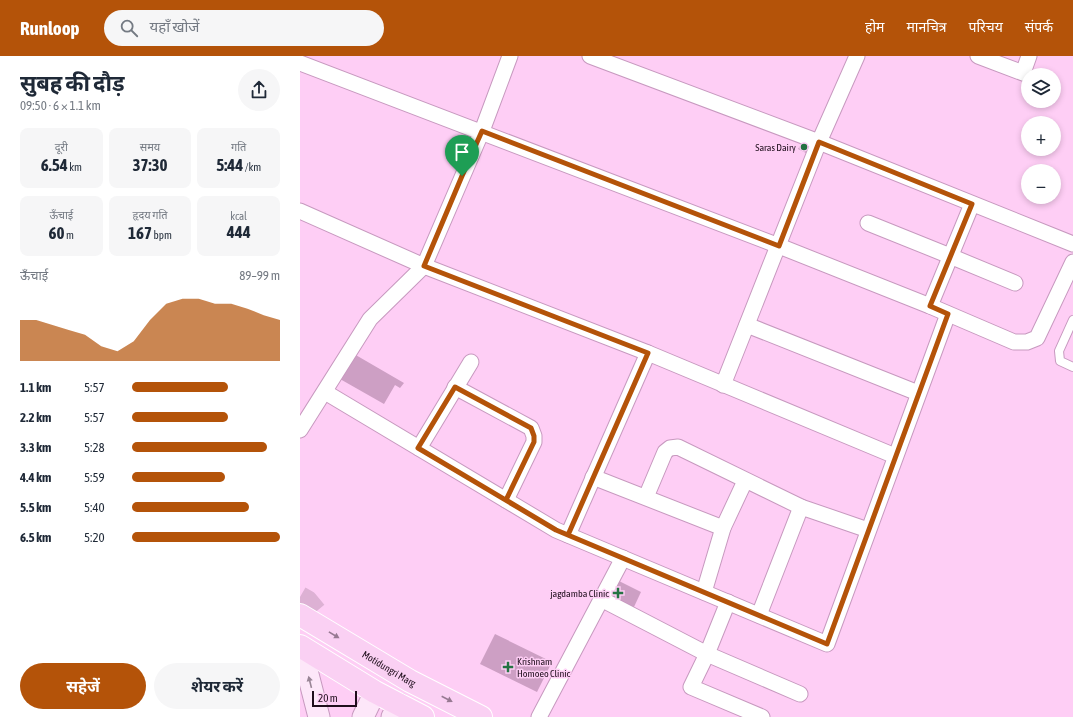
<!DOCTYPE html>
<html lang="hi">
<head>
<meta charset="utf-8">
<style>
  :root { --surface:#fff; --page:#f6f6f7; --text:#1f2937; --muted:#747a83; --accent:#b45309 }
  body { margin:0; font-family:"Asap Condensed","Noto Sans Devanagari",sans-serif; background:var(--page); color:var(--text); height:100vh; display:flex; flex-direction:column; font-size:15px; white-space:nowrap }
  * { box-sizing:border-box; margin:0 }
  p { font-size:13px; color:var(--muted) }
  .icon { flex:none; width:22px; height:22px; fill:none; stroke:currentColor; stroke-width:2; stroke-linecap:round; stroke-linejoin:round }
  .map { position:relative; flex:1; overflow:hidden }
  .drawer { display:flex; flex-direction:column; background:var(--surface); width:300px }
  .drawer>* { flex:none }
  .fabs { position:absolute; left:721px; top:12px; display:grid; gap:8px }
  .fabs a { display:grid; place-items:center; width:40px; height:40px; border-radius:50%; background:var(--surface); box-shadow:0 2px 6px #0003; font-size:20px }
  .scale { position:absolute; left:12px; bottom:10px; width:45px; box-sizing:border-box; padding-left:4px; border:2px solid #1f0e1c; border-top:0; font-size:11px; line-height:14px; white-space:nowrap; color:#1f0e1c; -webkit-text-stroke:3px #fecef5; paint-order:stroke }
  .pin { position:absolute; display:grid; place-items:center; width:34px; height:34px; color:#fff; margin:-41px -17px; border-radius:50% 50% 50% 0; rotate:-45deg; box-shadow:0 0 4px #0007 }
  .pin .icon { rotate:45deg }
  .round { display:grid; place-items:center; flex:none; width:42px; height:42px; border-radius:21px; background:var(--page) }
  .summary { display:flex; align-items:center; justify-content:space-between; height:68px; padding:0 20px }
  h1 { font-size:22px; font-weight:700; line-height:30px }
  .stats { display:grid; grid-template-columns:repeat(3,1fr); gap:6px; height:68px; padding:4px 20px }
  .stats div { display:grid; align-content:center; border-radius:8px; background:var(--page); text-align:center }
  .stats b { font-size:17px; font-weight:700 }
  .stats small { font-size:11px; font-weight:400 }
  .stats p { font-size:11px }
  .chart { height:112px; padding:8px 20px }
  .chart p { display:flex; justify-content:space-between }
  .chart svg { width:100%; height:72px; margin-top:4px; fill:var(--accent); opacity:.7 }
  .primary-button { display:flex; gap:8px; margin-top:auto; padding:8px 20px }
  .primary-button a { flex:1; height:46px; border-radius:24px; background:var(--accent); color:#fff; font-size:16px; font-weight:700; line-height:46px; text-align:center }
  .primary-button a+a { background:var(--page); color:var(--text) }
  ul { padding:0 20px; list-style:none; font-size:13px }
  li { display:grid; grid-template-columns:64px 48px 1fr; align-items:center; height:30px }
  li i { height:10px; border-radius:5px; background:var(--accent) }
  header { display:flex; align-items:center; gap:24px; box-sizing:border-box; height:56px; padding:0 20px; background:var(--accent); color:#fff }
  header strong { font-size:19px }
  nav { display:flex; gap:22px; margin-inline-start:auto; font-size:14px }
  .search { width:280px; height:36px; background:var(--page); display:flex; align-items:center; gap:10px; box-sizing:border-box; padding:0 14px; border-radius:22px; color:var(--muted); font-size:15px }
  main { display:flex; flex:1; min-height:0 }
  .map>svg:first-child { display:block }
  .building { fill:#cd9fc4 }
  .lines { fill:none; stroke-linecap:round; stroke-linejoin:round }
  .primary-tunnel { stroke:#ddb1d4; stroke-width:22; stroke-dasharray:22 11; stroke-linecap:butt }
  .lane-casing { stroke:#c799bf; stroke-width:10 }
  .street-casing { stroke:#c799bf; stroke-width:17 }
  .secondary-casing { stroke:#c799bf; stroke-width:23 }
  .primary-casing { stroke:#fff; stroke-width:24 }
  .lane { stroke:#fff; stroke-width:8 }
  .street { stroke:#fff; stroke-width:15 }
  .secondary { stroke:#fde7f9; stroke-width:21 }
  .primary { stroke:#fad0f3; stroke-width:22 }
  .oneway { fill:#977992 }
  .oneway2 { fill:#998596 }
  .route-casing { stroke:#fff; stroke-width:8 }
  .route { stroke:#b45309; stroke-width:5 }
  .poi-dot { fill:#257343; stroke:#fecef5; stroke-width:1.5 }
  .labels { text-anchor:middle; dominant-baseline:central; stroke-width:3; stroke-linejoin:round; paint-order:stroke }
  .poi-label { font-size:10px; fill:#1f0e1c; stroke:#fecef5; text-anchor:end }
  .street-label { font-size:10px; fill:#1f0e1c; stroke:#fecef5 }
</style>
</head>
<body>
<header>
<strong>Runloop</strong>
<div class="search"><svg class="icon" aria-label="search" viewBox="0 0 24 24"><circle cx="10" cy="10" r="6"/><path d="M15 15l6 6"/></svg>यहाँ खोजें</div>
<nav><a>होम</a><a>मानचित्र</a><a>परिचय</a><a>संपर्क</a></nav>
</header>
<main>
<section class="drawer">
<div class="summary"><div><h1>सुबह की दौड़</h1><p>09:50 · 6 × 1.1 km</p></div><a class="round"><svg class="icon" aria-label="share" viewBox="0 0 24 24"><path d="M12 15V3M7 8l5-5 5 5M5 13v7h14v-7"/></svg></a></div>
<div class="stats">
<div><p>दूरी</p><b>6.54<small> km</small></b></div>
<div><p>समय</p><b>37:30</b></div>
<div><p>गति</p><b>5:44<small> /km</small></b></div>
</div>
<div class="stats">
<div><p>ऊँचाई</p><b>60<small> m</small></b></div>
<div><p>हृदय गति</p><b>167<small> bpm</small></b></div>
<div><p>kcal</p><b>444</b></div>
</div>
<div class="chart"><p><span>ऊँचाई</span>89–99 m</p>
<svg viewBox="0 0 160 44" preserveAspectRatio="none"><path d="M0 44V19L10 19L20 22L30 25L40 28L50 35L60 38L70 32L80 19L90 9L100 6L110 6L120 9L130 9L140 12L150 16L160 19V44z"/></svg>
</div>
<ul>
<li><b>1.1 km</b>5:57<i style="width:65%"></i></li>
<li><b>2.2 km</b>5:57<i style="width:65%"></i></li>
<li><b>3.3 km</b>5:28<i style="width:91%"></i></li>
<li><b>4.4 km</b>5:59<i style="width:63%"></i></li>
<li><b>5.5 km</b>5:40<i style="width:79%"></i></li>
<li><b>6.5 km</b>5:20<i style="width:100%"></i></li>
</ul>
<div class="primary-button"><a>सहेजें</a><a>शेयर करें</a></div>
</section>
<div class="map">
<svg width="773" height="661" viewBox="0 0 773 661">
  <rect width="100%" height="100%" fill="#fecef5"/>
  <g class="building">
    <polygon points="503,85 509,88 506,97 498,93"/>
    <polygon points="54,298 104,327 100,332 95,329 84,348 40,323"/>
    <polygon points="319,525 341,536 333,553 311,542"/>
    <polygon points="195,578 252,606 237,636 180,608"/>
  </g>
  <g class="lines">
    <polyline class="primary-tunnel" points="0,541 7,545 17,557 16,568"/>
    <defs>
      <polyline id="lane" points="773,264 759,295 760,305 773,311"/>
      <g id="street">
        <polyline points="290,0 519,86 773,188"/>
        <polyline points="678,0 723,17 729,0"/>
        <polyline points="0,7 479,190 630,250 714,286 727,286 737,282 773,206"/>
        <polyline points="0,155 124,210 348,297 595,400"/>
        <polyline points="568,167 650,200 715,227"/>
        <polyline points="630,250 672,148"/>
        <polyline points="447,269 618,337"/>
        <polyline points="423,329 519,86 557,0"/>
        <polyline points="155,331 231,372 234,380 234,386 206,444"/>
        <polyline points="25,336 256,474 527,588 648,258"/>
        <polyline points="0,374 70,263 124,210 182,75 210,0"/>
        <polyline points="119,392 171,306"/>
        <polyline points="293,421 423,472"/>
        <polyline points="346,441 365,396 370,392 378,391 501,451"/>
        <polyline points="268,479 348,297"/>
        <polyline points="404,536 423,472 445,425"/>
        <polyline points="301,543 407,598 391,631 462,661"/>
        <polyline points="428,546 407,598 500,638"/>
        <polyline points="459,559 501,451 568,474"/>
        <polyline points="239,661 323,502"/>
      </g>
      <g id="secondary">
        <polyline points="1,591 19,661"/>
        <polyline points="63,661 75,636"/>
        <polyline points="92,661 99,648"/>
      </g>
      <g id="primary">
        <path id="s1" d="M0 559 110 625 181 661"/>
        <polyline points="0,590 75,636 123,661"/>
      </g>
    </defs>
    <use href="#lane" class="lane-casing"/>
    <use href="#street" class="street-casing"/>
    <use href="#secondary" class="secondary-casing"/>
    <use href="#primary" class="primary-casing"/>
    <use href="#lane" class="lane"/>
    <use href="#street" class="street"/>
    <use href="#secondary" class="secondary"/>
    <use href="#primary" class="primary"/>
  </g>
  <defs><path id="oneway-solid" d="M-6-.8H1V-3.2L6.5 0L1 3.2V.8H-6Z"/></defs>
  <g class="oneway">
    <use href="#oneway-solid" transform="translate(34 579) rotate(31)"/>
    <use href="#oneway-solid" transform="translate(147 643) rotate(27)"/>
  </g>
  <use class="oneway2" href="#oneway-solid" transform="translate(10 626) rotate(-104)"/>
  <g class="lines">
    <defs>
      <polyline id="route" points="162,120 124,210 348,297 268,479 256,474 118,392 155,331 231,372 234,380 234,386 206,444 256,474 527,588 648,258 630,250 672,148 519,86 479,190 182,75 162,120"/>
    </defs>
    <use href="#route" class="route-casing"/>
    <use href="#route" class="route"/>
  </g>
  <g class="poi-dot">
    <circle cx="504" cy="91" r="4"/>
    <path d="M316 531h4v4h4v4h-4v4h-4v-4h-4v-4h4z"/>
    <path d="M206 605h4v4h4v4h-4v4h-4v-4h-4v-4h4z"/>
  </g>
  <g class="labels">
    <g class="poi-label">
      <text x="496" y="91">Saras Dairy</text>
      <text x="309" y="537">jagdamba Clinic</text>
      <text x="217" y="605" text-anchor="start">Krishnam<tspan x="217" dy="12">Homoeo Clinic</tspan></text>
    </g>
    <g class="street-label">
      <text stroke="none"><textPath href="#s1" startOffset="104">Motidungri Marg</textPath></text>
    </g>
  </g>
</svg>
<div class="fabs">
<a><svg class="icon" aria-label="layers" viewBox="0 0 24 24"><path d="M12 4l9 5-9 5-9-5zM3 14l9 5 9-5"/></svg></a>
<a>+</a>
<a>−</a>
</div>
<div class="scale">20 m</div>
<div class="pin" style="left:162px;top:120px;background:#1e9e55"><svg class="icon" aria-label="arrive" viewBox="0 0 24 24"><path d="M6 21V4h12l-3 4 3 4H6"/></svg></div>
</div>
</main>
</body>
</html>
